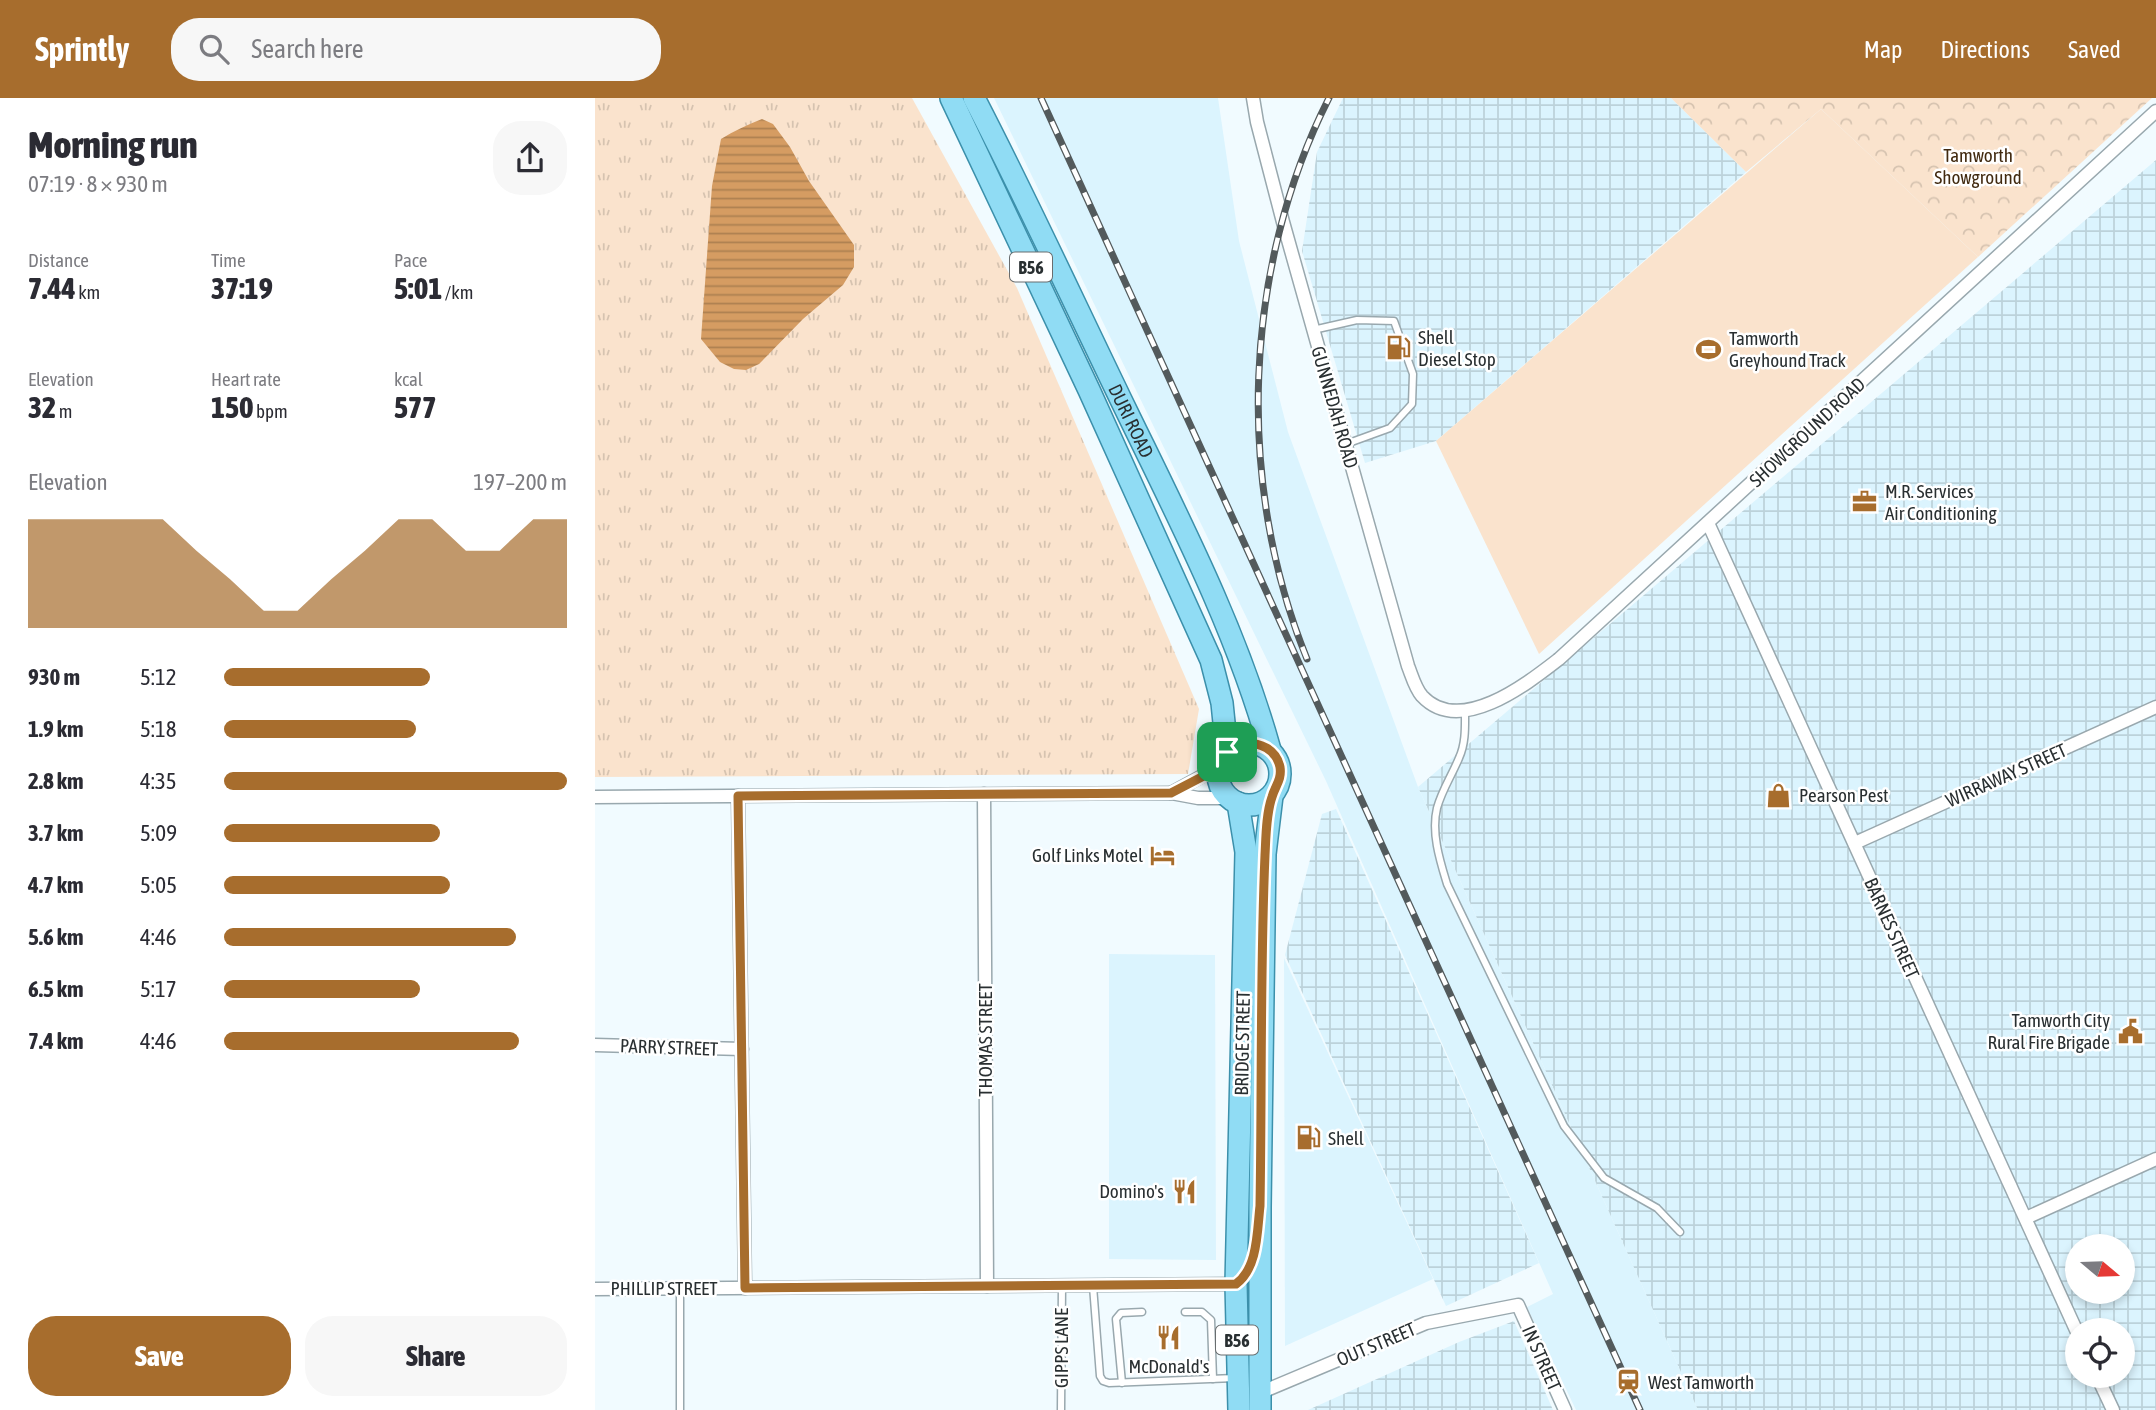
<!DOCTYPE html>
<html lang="en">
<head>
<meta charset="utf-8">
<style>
  :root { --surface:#fff; --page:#f7f7f7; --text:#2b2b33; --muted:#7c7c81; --accent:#a76d2d }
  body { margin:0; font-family:"Asap Condensed",sans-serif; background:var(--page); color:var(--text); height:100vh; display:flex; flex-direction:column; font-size:26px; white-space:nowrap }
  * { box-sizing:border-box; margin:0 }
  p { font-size:23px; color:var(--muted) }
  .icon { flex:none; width:38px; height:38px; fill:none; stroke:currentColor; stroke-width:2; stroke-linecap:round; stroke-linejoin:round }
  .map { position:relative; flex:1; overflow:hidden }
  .drawer { display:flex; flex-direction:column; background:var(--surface); width:595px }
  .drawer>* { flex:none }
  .needle { width:46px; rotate:109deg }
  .tools { position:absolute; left:1470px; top:1136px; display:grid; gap:14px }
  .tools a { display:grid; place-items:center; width:70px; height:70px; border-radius:50%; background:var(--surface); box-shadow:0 4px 10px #0003; font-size:35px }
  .pin { position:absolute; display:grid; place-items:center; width:60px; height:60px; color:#fff; margin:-30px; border-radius:14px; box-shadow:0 4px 10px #0006 }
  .round { display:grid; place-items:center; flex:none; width:74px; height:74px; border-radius:28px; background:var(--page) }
  .headline { display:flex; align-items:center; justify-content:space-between; height:119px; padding:0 28px }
  h1 { font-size:38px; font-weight:800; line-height:52px }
  .stats { display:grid; grid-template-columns:repeat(3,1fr); gap:10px; height:119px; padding:7px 28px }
  .stats div { display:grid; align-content:center }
  .stats b { font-size:30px; font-weight:800 }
  .stats small { font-size:19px; font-weight:400 }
  .stats p { font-size:19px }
  .chart { height:196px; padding:14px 28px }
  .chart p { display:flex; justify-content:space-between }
  .chart svg { width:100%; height:126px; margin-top:7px; fill:var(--accent); opacity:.7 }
  .cta { display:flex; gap:14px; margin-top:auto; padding:14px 28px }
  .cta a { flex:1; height:80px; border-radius:28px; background:var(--accent); color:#fff; font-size:28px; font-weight:800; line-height:80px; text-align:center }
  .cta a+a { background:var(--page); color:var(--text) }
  ul { padding:0 28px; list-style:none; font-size:23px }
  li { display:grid; grid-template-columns:112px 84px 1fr; align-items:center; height:52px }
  li i { height:18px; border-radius:9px; background:var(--accent) }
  header { display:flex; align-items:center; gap:42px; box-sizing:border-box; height:98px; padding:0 35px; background:var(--accent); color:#fff }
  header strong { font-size:33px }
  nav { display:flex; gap:38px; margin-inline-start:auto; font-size:24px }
  .search { width:490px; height:63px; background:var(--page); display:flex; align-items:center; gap:18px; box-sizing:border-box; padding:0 24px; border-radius:28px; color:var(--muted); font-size:26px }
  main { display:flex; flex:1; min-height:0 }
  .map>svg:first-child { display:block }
  .built { fill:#dbf4fe }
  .industrial { fill:url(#industrial-grid); fill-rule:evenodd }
  .grass { fill:url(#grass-tufts) }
  .park { fill:url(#park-crowns) }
  .pitch { fill:#fae3cd }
  .water { fill:url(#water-rules) }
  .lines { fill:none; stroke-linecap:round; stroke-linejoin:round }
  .lane-casing { stroke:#99a8ae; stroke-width:9 }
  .street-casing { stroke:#99a8ae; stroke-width:15 }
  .primary-casing { stroke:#3c90ab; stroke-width:24 }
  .lane { stroke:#fff; stroke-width:6 }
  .street { stroke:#fff; stroke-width:12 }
  .primary { stroke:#90dcf4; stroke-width:21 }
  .rail-casing { stroke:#535a5c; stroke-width:7 }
  .rail { stroke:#fff; stroke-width:4.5; stroke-dasharray:13; stroke-linecap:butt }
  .route-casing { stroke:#fff; stroke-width:14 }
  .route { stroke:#a76d2d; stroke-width:9 }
  .labels { text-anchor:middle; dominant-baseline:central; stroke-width:5; stroke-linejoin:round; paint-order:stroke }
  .shield { fill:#fff; stroke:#696d6f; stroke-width:2 }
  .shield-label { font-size:18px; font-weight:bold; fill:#292f31 }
  .park-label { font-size:19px; fill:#412a10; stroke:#fff }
  .poi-label { font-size:19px; fill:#292f31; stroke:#fff; text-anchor:start }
  .street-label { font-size:19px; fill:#292f31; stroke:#fff }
</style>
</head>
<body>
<header>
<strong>Sprintly</strong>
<div class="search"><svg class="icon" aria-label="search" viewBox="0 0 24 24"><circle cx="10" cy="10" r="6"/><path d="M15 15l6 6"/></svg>Search here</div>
<nav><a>Map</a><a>Directions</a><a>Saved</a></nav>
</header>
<main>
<section class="drawer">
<div class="headline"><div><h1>Morning run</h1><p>07:19 · 8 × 930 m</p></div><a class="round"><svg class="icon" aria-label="share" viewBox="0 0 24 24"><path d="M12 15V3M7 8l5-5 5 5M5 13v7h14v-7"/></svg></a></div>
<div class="stats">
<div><p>Distance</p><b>7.44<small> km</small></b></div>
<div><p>Time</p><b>37:19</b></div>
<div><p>Pace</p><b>5:01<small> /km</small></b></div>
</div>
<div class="stats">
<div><p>Elevation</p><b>32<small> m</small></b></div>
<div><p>Heart rate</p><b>150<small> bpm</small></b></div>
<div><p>kcal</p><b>577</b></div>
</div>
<div class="chart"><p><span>Elevation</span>197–200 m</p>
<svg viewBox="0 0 160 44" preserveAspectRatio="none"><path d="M0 44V6L10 6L20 6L30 6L40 6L50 17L60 27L70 38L80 38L90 27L100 17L110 6L120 6L130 17L140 17L150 6L160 6V44z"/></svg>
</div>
<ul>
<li><b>930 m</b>5:12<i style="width:60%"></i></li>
<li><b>1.9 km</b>5:18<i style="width:56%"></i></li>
<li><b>2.8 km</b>4:35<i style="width:100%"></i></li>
<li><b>3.7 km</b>5:09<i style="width:63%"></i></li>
<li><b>4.7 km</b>5:05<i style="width:66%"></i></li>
<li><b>5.6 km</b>4:46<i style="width:85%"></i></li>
<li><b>6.5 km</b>5:17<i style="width:57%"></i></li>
<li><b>7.4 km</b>4:46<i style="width:86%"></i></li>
</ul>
<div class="cta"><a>Save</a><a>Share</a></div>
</section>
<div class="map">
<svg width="1561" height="1312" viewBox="0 0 1561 1312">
  <defs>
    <pattern id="industrial-grid" width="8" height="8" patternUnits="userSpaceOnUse" patternTransform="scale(1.75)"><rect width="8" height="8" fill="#dbf4fe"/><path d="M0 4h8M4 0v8" fill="none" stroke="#bcd2da"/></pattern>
    <pattern id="grass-tufts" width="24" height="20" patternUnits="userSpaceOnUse" patternTransform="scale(1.75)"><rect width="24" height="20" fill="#fae3cd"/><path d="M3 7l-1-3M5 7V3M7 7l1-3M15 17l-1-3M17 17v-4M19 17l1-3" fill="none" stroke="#d6c3b0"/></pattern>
    <pattern id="park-crowns" width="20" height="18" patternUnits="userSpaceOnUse" patternTransform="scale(1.75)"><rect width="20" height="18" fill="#fae3cd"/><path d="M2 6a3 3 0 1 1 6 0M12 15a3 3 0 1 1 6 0" fill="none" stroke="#d6c3b0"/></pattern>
    <pattern id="water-rules" width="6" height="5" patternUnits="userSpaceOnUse" patternTransform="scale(1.75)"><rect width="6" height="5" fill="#d59c62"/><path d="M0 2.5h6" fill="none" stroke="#ad8051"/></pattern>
  </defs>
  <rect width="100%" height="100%" fill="#f1fbff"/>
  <g class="built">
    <polygon points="399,0 623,0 644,143 693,334 823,689 1103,1312 981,1312 932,1209 958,1196 731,683"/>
    <polygon points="514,856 620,857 621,1162 514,1161"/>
    <polygon points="689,860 838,1181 690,1248"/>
  </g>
  <g class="industrial">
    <polygon points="748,0 1076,0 1151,74 841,343 770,365 707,153 722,54"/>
    <path d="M1561 62V1312H1103L823 689ZM1482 1148H1528V1194H1482ZM1482 1232H1528V1278H1482Z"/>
    <polygon points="741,711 944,1165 851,1208 690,857 727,716"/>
    <polygon points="919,1223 958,1312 713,1312 864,1244"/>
  </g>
  <polygon class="grass" points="0,0 317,0 422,190 604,611 593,676 0,679"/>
  <polygon class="park" points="1076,0 1557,0 1383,159 1226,11 1151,74"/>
  <polygon class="pitch" points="1226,11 1383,159 944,556 841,343"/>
  <path class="water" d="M167 21 178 26 195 49 214 83 259 147V169L248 187 208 221 164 266 151 272 139 271 125 264 106 241 117 88 126 41C139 33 152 27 167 21Z"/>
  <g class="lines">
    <defs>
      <g id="lane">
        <polyline points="718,232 762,222 799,223 818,276 817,306 795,330 751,346"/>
        <path d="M870 612C870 628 871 645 864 660 857 677 847 692 842 710 836 735 845 763 852 786L969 1028 1009 1080 1062 1110 1085 1134"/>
        <polyline points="498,1188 505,1278 508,1283 514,1285 640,1280"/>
        <polyline points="85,1191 85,1312"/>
        <polyline points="590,1214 607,1214 616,1222 618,1281"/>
        <polyline points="527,1285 521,1221 526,1215 547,1214"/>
        <polyline points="466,1312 467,1188"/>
      </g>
      <g id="street">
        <path d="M658 0 662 24 688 124 813 568C817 578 820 590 827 598 865 639 933 585 964 561L1561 13"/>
        <polyline points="1113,425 1482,1234"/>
        <polyline points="576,695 624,669"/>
        <polyline points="389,696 392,1188"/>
        <polyline points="143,698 150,1190"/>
        <polyline points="0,699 576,695 603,700 633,700"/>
        <polyline points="1260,745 1561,609"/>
        <polyline points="0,947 147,951"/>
        <polyline points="1431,1120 1561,1061"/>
        <polyline points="0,1191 641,1186"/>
        <polyline points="1502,1278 1518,1312"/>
        <polyline points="662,1296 831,1225 923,1207 970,1312"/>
      </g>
      <g id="primary">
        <polyline points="356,0 494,292 616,562 627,605 632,654"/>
        <path id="s1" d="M379 0C432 102 480 207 530 310 584 421 642 533 675 652"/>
        <circle cx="654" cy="676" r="31"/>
        <polyline points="643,705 651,754 641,1186 644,1312"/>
        <polyline points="665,1312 665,1109 670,756 677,698"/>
      </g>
    </defs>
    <use href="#lane" class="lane-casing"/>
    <use href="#street" class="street-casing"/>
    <use href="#primary" class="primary-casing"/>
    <use href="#lane" class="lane"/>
    <use href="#street" class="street"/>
    <use href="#primary" class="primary"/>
    <defs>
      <g id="rail">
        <polyline points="446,0 1045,1312"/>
        <path d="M712 561C640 384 648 170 734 0"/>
      </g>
    </defs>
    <use href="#rail" class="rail-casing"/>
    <use href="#rail" class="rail"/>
  </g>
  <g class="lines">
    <defs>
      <path id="route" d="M648 645C665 644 681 651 685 669 687 682 680 688 677 699 671 716 671 739 670 757 665 874 667 991 665 1108 662 1134 663 1170 641 1186L150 1190 143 698 576 695 624 670 632 654Z"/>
    </defs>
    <use href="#route" class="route-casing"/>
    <use href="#route" class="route"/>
  </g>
  <defs>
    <symbol id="fuel-bare" viewBox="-9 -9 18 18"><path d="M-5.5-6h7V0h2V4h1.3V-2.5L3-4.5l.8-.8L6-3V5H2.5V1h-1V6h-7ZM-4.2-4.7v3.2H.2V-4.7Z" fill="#a76d2d" stroke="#fff" stroke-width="2.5" paint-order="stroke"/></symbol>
    <symbol id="stadium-bare" viewBox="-9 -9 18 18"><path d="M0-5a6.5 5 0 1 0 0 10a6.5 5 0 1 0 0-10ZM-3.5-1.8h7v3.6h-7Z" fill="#a76d2d" stroke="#fff" stroke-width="2.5" paint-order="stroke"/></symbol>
    <symbol id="office-bare" viewBox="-9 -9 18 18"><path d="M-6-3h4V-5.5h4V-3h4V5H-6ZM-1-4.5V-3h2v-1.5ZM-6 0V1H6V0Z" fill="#a76d2d" stroke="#fff" stroke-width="2.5" paint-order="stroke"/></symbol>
    <symbol id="shop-bare" viewBox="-9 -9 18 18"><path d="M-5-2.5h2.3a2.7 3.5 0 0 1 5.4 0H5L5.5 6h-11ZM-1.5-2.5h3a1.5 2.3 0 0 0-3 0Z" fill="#a76d2d" stroke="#fff" stroke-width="2.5" paint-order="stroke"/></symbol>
    <symbol id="hotel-bare" viewBox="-9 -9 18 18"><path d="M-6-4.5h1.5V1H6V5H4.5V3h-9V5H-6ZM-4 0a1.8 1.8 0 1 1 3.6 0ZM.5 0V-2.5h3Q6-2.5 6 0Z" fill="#a76d2d" stroke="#fff" stroke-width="2.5" paint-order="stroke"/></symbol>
    <symbol id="civic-bare" viewBox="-9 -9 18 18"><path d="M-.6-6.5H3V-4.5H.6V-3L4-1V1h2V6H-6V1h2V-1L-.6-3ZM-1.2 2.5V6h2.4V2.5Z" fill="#a76d2d" stroke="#fff" stroke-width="2.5" paint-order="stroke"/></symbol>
    <symbol id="restaurant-bare" viewBox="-9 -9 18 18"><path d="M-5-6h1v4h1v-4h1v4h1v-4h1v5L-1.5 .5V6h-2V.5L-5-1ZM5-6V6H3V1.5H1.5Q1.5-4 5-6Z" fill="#a76d2d" stroke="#fff" stroke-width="2.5" paint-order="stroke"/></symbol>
    <symbol id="station-bare" viewBox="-9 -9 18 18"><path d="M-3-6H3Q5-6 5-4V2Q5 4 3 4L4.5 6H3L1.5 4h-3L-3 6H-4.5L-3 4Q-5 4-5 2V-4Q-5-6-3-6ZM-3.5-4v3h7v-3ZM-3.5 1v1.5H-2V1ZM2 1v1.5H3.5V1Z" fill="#a76d2d" stroke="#fff" stroke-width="2.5" paint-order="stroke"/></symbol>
  </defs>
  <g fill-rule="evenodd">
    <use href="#fuel-bare" x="786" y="232" width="35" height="35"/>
    <use href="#stadium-bare" x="1096" y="234" width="35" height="35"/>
    <use href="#office-bare" x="1252" y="386" width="35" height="35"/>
    <use href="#shop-bare" x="1166" y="680" width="35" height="35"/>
    <use href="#hotel-bare" x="550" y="740" width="35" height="35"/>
    <use href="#civic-bare" x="1518" y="916" width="35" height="35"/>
    <use href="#fuel-bare" x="696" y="1022" width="35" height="35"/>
    <use href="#restaurant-bare" x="572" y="1076" width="35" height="35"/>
    <use href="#restaurant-bare" x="556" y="1222" width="35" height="35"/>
    <use href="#station-bare" x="1016" y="1266" width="35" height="35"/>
  </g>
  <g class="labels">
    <g class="shield">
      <rect x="415" y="154.5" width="42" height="29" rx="5"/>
      <rect x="621" y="1227.5" width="42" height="29" rx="5"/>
    </g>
    <g class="shield-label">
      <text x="436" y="169">B56</text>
      <text x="642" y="1242">B56</text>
    </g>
    <g class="park-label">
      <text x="1383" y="57">Tamworth<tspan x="1383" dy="22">Showground</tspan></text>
    </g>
    <g class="poi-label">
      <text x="823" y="239">Shell<tspan x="823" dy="22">Diesel Stop</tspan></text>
      <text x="1134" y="240">Tamworth<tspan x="1134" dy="22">Greyhound Track</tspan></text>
      <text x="1290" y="393">M.R. Services<tspan x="1290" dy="22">Air Conditioning</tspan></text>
      <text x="1204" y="697">Pearson Pest</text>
      <text x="548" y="757" text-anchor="end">Golf Links Motel</text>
      <text x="1515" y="922" text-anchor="end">Tamworth City<tspan x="1515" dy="22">Rural Fire Brigade</tspan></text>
      <text x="733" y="1040">Shell</text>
      <text x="569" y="1093" text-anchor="end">Domino's</text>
      <text x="574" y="1268" text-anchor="middle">McDonald's</text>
      <text x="1053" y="1284">West Tamworth</text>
    </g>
    <g class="street-label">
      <text transform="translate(740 309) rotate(74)">GUNNEDAH ROAD</text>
      <text stroke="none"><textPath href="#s1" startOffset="359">DURI ROAD</textPath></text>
      <text transform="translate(1212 334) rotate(-43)">SHOWGROUND ROAD</text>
      <text transform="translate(1411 677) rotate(-24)">WIRRAWAY STREET</text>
      <text transform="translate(1297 830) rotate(66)">BARNES STREET</text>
      <text transform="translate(390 942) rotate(-90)">THOMAS STREET</text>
      <text transform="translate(647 945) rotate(-89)">BRIDGE STREET</text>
      <text transform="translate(74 949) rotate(2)">PARRY STREET</text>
      <text x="69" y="1190">PHILLIP STREET</text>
      <text transform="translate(781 1246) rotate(-23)">OUT STREET</text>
      <text transform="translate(466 1250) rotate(-90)">GIPPS LANE</text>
      <text transform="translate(947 1260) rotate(66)">IN STREET</text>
    </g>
  </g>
</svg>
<div class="tools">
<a><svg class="needle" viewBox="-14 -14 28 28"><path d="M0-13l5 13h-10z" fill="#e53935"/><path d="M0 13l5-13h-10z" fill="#7c7c81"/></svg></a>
<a><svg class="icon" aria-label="locate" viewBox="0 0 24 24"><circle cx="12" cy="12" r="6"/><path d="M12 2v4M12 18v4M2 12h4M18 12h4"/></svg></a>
</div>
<div class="pin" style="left:632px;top:654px;background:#1e9e55"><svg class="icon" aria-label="arrive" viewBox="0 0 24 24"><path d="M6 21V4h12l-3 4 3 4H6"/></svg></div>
</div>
</main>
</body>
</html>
